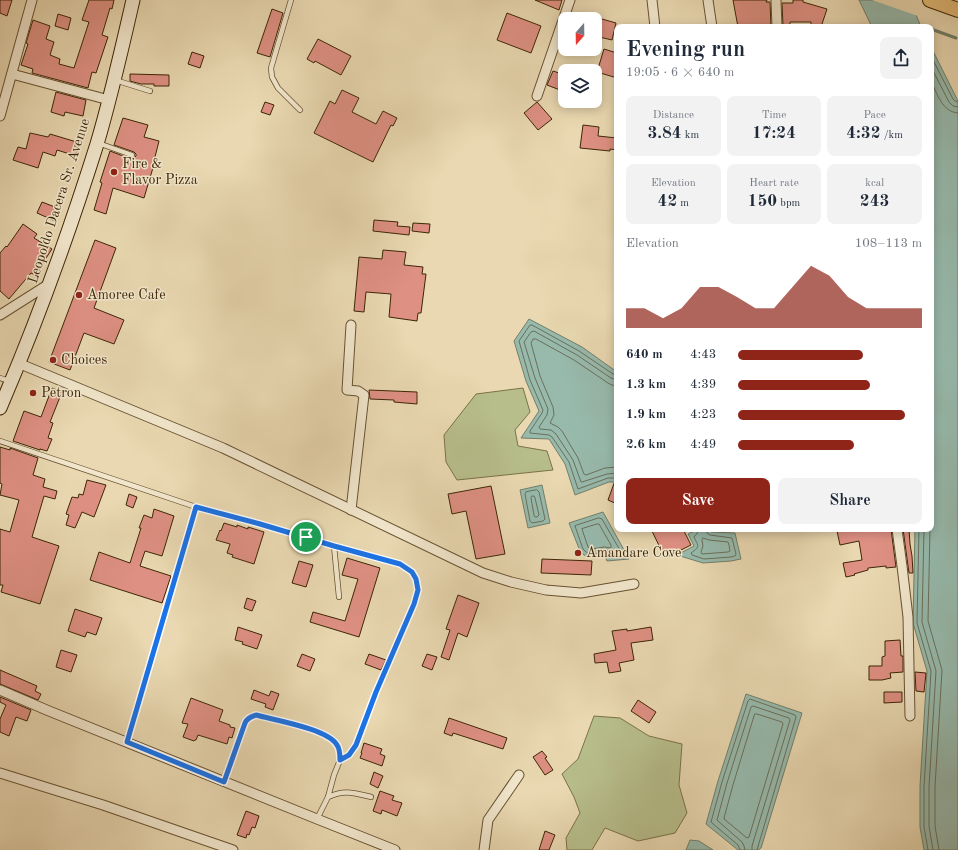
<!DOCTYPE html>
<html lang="en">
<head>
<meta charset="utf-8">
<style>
  :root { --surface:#fff; --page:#f2f2f3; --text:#1f2937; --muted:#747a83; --accent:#8f2418 }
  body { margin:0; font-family:"Old Standard TT",serif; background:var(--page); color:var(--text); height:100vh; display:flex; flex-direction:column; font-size:15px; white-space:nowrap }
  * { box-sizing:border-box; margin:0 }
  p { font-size:13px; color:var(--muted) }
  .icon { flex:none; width:22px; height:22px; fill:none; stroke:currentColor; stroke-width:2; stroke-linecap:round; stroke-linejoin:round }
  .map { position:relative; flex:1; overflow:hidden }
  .details { position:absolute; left:614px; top:24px; width:320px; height:508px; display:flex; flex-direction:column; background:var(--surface); border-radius:8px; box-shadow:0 2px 10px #0003 }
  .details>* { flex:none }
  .needle { width:26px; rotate:200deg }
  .controls { position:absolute; left:558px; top:12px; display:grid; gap:8px }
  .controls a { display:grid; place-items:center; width:44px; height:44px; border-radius:8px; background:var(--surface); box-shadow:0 2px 10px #0003; font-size:20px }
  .pin { position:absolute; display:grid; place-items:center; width:34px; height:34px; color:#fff; margin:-17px; border:2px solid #fff; border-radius:50%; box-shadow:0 1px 4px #0007 }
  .round { display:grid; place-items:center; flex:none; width:42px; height:42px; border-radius:8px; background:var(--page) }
  .headline { display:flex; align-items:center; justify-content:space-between; height:68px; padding:0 12px }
  h1 { font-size:22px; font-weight:700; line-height:30px }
  .metrics { display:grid; grid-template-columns:repeat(3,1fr); gap:6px; height:68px; padding:4px 12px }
  .metrics div { display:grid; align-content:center; border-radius:8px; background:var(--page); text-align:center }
  .metrics b { font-size:17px; font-weight:700 }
  .metrics small { font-size:11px; font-weight:400 }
  .metrics p { font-size:11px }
  .chart { height:112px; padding:8px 12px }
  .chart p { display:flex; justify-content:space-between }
  .chart svg { width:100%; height:72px; margin-top:4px; fill:var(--accent); opacity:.7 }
  .action { display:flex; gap:8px; margin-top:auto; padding:8px 12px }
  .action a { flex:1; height:46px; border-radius:8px; background:var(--accent); color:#fff; font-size:16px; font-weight:700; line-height:46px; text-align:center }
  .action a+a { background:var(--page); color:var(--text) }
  ul { padding:0 12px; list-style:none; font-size:13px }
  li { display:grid; grid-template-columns:64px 48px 1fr; align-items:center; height:30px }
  li i { height:10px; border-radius:5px; background:var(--accent) }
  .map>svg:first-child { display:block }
  .green { fill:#b7be8b; stroke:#7a7248 }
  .water { fill:#97baad; stroke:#737f6a }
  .pier { fill:#e9d8b1 }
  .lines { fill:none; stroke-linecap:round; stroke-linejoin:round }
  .shore { stroke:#6a705a; stroke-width:1 }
  .stream { stroke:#737f6a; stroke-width:3 }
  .building { fill:#de9083; stroke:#3d2606 }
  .service-casing { stroke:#685231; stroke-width:6 }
  .minor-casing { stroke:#685231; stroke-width:11 }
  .secondary-casing { stroke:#3d2606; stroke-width:15 }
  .primary-casing { stroke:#3d2606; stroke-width:16 }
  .service { stroke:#f1e6cc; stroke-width:4.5 }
  .minor { stroke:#f1e6cc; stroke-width:9 }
  .secondary { stroke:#f1e6cc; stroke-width:13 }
  .primary { stroke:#e4bc78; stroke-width:14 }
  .route-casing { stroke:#fff; stroke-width:8 }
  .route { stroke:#1a73e8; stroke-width:5 }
  .poi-dot { fill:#8f2418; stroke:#f1e6cc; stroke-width:1.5 }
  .labels { text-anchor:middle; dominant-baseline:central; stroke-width:3; stroke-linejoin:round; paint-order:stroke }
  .poi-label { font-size:14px; fill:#3d2606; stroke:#f1e6cc; text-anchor:start }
  .street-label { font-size:14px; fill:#3d2606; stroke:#f1e6cc }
</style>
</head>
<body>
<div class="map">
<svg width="958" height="850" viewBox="0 0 958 850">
  <rect width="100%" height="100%" fill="#e9d8b1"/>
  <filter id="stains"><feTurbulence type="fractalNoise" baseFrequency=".005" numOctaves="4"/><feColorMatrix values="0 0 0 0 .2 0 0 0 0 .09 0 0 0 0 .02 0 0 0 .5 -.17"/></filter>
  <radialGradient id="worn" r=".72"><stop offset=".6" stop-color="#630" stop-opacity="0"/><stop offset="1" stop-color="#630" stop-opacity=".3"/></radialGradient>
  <g class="green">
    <polygon points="523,388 530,412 515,430 518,446 547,451 553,470 457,480 446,462 444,435 476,394"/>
    <polygon points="594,716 620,718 649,736 682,744 679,785 687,813 675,833 638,841 605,828 592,850 567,850 566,838 580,813 574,797 562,774 578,759"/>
  </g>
  <g class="water">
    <polygon points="859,0 910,0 921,27 872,27"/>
    <polygon points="931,47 958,101 958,850 924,850 920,827 920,786 927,671 913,623 915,529 931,529"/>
    <polygon points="529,319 582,347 617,372 617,482 609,482 575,495 565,464 549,439 521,438 539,411 526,381 514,341"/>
    <polygon points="542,485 550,523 528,528 520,490"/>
    <path d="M603 512 629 559 607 561 605 556C595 558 587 560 580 551L569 523Z"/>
    <polygon points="698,529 708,529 711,532 735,533 741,559 731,561 703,563 677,555 694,546 688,534"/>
    <polygon points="746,694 802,713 761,848 758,850 738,850 706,824 718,781"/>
    <polygon points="690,840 699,841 713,850 686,850"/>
  </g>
  <polygon class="pier" points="872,0 912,0 918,16"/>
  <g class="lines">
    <g class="shore">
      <polyline points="931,56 953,99 955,101 958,102"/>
      <polyline points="931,67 949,102 953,106 958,107"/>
      <path d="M931 81C937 93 942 112 958 113"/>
      <polyline points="617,380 611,378 577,355 534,331 531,332 524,342 535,378 548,409 547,415 539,427 540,429 551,430 556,434 573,460 581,482 582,482 607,474 617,473"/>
      <polyline points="617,386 612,385 608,383 574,360 536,339 533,339 531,343 540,376 553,407 554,415 550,423 558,427 562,431 578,458 584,474 586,475 605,468 617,467"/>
      <polyline points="615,478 608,478 578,489 569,462 552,437 549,435 530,433 530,431 542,413 543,410 530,380 519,341 530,325 532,325 579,351 613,374 617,375"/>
      <polygon points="537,490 539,492 545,519 543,521 532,523 530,521 525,494 526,492"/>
      <polygon points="532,496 534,496 535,498 539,515 537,517 535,517 534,515 531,498"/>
      <path d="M599 518 602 519 621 552 620 555 610 556C601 546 593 561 583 549L575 526Z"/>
      <polygon points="597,524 599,524 611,545 611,548 604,547 592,549 588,547 582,529"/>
      <path d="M698 529V532L694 537C698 546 701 546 691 553L692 555 704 559 731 557 735 556 736 554 732 538 710 535 707 533 706 529"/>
      <polyline points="919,529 917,623 931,671 924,787 924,827 928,850"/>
      <polyline points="924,529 922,622 936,671 929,787 929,826 933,850"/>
      <polyline points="930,529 928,621 942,670 935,787 935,826 939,850"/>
      <polygon points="703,538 709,540 728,542 729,545 730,551 728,552 702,554 701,552 703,546 702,540"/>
      <polygon points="755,714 757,714 782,722 783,724 749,837 747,838 724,819 724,818 733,785"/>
      <polyline points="740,850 738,845 712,823 711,822 722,782 748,701 750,699 795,715 796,717 757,850"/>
      <polyline points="745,850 744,846 742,842 718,821 717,820 727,783 751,707 753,706 789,718 790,720 752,846 752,850"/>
    </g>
    <polyline class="stream" points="931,29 956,38"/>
  </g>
  <g class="building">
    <polygon points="0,0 12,0 7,16 0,13"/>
    <polygon points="89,0 114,0 112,9 110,8 102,35 108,37 96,73 92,72 88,88 32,73 33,69 21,65 28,44 26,43 33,20 50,26 46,39 54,42 50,55 60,59 59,64 74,68 89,22 82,20"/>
    <polygon points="535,0 562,0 559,10"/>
    <polygon points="733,0 767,0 766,2 770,2 771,27 738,27"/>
    <polygon points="793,0 803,0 803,2 827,9 821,27 811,27 811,22 790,22 790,25 783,25 782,3 793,3"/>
    <polygon points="272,9 283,13 270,57 257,53"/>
    <polygon points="507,13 541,26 531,53 497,40"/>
    <polygon points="58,14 71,18 68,30 55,26"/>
    <polygon points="595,17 616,23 612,40 595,36"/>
    <polygon points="318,39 351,56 341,75 315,61 314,63 307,59"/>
    <polygon points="604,49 617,53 617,78 597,72"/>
    <polygon points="192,52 204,56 200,68 188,64"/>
    <polygon points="553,71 565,75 560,90 547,85"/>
    <polygon points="130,74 169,75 169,86 154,86 154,84 141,84 130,81"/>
    <polygon points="342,90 359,98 352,112 376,124 383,111 397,118 393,126 391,125 373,162 314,133 330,101 335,104"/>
    <polygon points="56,92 86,100 83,116 65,112 64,116 51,112"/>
    <polygon points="265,102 274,105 270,115 261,112"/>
    <polygon points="537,102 552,119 538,130 524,113"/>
    <polygon points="123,118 148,125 144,137 159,141 154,161 155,161 144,198 113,188 106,214 94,210 102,183 100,182 110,151 131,159 134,158 136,156 136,154 134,152 114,145"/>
    <polygon points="583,125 599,127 598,136 617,138 617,150 610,149 610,151 580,148"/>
    <polygon points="30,133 48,137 50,134 80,143 76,156 57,150 55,156 43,152 38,168 13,160 18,147 26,149"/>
    <polygon points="42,202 60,209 55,221 37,213"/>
    <polygon points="374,220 398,222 397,226 410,227 409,235 373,231"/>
    <polygon points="413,223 430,224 429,233 412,231"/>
    <polygon points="23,224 37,234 34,238 52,249 35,275 31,273 9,299 0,291 0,253 6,246 7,247"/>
    <polygon points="95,240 116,248 94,308 124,320 114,344 84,333 70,370 49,362"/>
    <polygon points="383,250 406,252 404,265 423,267 422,274 426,274 421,313 418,313 417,321 389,317 391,294 366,292 364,312 354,311 359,257 382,259"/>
    <polygon points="52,388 62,392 50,422 53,423 48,438 52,439 47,451 40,449 40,450 13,441 24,411 41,417"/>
    <polygon points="369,390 417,392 417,404 394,402 394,400 370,399"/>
    <polygon points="0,447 10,450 10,448 38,458 33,475 45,479 43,487 57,491 55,499 44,496 32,537 59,546 40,604 1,592 3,585 0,585 0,529 10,532 19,500 0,495 2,484 0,483"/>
    <polygon points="616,478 617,478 617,504 608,500"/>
    <polygon points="87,480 106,485 94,517 82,512 75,528 66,525 69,515 66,514 72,497 78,498 79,494 83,495"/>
    <polygon points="491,486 505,554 476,559 466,511 452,514 448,494"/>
    <polygon points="129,494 137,497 133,508 126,505"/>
    <polygon points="154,509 174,516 162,556 145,551 140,566 171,576 162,603 90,580 99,552 130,563 141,528 139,528 144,515 152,518"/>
    <polygon points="224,523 237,527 237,525 248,529 248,527 264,532 254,564 232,557 233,555 227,553 230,544 216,540 220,530 221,531"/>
    <polygon points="651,529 683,529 691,545 665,558"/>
    <polygon points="843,529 891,529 896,567 886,568 886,566 868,568 868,570 854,574 855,575 846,577 843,563 862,560 859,541 840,545 837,531"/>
    <polygon points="903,529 909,529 910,544 912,556 913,573 909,573"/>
    <polygon points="347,558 380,568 359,637 310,622 313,612 345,621 358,579 342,575"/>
    <polygon points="542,559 592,561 591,575 541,573"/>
    <polygon points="299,561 313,565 306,587 292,583"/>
    <polygon points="458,595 479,603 467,637 458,633 449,660 441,657 450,630 446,629"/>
    <polygon points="247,598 256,601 252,611 244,608"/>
    <polygon points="75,609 102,618 96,635 87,632 85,637 68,631"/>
    <polygon points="238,627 262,635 257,649 242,644 243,642 235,640"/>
    <polygon points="651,627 653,640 631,643 634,660 619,663 621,671 609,673 607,662 595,663 594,654 616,650 612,631 627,629 627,631"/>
    <polygon points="900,640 901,656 903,656 903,672 890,673 891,678 882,680 869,680 869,666 882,666 882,657 885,656 885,641"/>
    <polygon points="61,650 77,655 71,672 56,667"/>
    <polygon points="302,654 315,659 310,671 297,666"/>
    <polygon points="369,654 386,660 381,670 365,664"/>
    <polygon points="427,654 437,657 432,670 422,666"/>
    <polygon points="0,670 37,686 35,691 41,694 38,700 0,684"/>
    <polygon points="915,672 926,673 924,692 916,691"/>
    <polygon points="254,690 269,696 271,691 279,694 273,710 265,707 266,704 251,699"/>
    <polygon points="884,692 902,692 902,702 884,703"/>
    <polygon points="0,697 31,710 27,721 16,717 9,736 0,732 0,719 6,705 0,702"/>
    <polygon points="191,698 223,710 219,721 230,725 230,727 235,728 232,738 229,737 227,744 198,735 196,740 195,740 194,741 183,737 188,724 182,723"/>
    <polygon points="638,700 656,712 649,723 631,711"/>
    <polygon points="449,718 507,738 503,749 453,733 452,736 444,733"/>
    <polygon points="364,743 382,749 380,754 385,756 382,766 360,758 362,753 361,753"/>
    <polygon points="542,751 547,757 545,758 553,770 545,775 533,757"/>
    <polygon points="374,772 383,776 378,788 370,784"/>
    <polygon points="380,791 394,796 392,800 402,803 397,816 382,810 381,814 373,811"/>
    <polygon points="246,811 259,816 255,828 252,827 249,835 247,834 246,838 237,835"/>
    <polygon points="545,831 555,835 549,850 539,850"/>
  </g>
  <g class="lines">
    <defs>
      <g id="service">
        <polyline points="291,0 271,68 272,77 278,88 300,110"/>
        <polyline points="115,80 150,91"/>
        <polyline points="98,143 132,155"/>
        <polyline points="0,378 9,381"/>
        <polyline points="0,441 196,507 260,524 334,546 400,564 411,571 416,579 418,590 414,604 376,692 356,745 349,755 340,760 334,775 328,797 317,819"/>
        <polyline points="334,546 339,597"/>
        <polyline points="127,742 196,507"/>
        <path d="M224 782 245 723C247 718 251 717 256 715 274 720 328 729 337 745 340 749 340 756 340 760"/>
        <path d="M328 797C345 789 354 793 371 797"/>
      </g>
      <g id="minor">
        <polyline points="652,0 655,27"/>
        <polyline points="708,0 712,27"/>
        <polyline points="776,0 777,27"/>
        <polyline points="12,74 109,100"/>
        <polyline points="537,96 570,0"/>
        <polyline points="0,116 32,0"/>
        <polyline points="0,315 49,284"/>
        <polyline points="351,325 347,390 358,391 364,395 351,510"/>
        <polyline points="18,363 223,448 483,573 511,582 546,590 581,593 634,584"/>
        <polyline points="897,529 902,566 908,617 910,716"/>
        <polyline points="0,690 49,711 317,819 395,850"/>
        <polyline points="0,773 103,805 233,850"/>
        <polyline points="484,850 488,820 519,775"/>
      </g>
      <path id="secondary" d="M0 408C37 322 69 233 97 144 111 97 122 48 133 0"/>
      <polyline id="primary" points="930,0 958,10"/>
    </defs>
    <use href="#service" class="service-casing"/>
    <use href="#minor" class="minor-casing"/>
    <use href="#secondary" class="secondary-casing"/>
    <use href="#primary" class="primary-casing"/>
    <use href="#service" class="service"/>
    <use href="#minor" class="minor"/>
    <use href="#secondary" class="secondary"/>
    <use href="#primary" class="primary"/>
  </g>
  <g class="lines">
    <defs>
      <path id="route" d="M196 507 260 524 334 546 400 564 412 572 416 579 418 590 414 604 376 692 356 745 349 755 340 760C340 756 340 749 337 745 328 729 274 720 256 715 251 717 247 718 245 723L224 782 127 742Z"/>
    </defs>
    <use href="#route" class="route-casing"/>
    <use href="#route" class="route"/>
  </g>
  <g class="poi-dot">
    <circle cx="114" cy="172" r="4"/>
    <circle cx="79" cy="295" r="4"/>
    <circle cx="53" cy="360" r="4"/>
    <circle cx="33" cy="393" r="4"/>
    <circle cx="578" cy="553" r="4"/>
  </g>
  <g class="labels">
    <g class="poi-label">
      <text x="122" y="164">Fire &amp;<tspan x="122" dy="16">Flavor Pizza</tspan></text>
      <text x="87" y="295">Amoree Cafe</text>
      <text x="61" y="360">Choices</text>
      <text x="41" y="393">Petron</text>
      <text x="586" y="553">Amandare Cove</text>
    </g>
    <g class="street-label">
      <text transform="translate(59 201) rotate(-72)">Leopoldo Dacera Sr. Avenue</text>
    </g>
  </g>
  <rect width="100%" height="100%" filter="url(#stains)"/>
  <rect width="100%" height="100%" fill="url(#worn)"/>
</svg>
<div class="controls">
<a><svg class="needle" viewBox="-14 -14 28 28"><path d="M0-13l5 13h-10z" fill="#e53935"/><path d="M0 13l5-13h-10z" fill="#747a83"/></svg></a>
<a><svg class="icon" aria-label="layers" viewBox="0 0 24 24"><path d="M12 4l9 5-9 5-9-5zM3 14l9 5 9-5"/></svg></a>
</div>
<div class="pin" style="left:306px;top:537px;background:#1e9e55"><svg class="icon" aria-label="arrive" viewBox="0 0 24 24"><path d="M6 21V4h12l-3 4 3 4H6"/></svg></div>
<section class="details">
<div class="headline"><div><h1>Evening run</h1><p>19:05 · 6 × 640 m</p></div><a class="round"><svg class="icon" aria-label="share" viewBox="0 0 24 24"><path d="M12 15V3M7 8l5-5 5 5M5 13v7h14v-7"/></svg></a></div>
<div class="metrics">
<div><p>Distance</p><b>3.84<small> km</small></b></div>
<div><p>Time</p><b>17:24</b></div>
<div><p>Pace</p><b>4:32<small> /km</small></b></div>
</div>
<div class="metrics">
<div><p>Elevation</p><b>42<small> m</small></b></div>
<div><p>Heart rate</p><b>150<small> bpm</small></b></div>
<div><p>kcal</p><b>243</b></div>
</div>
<div class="chart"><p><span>Elevation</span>108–113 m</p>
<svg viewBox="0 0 160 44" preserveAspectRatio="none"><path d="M0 44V32L10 32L20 38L30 32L40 19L50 19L60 25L70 32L80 32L90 19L100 6L110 12L120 25L130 32L140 32L150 32L160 32V44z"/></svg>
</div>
<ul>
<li><b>640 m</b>4:43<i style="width:68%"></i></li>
<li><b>1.3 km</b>4:39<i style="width:72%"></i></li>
<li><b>1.9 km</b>4:23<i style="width:91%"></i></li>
<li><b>2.6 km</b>4:49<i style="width:63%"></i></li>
</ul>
<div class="action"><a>Save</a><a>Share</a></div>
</section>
</div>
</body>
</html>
